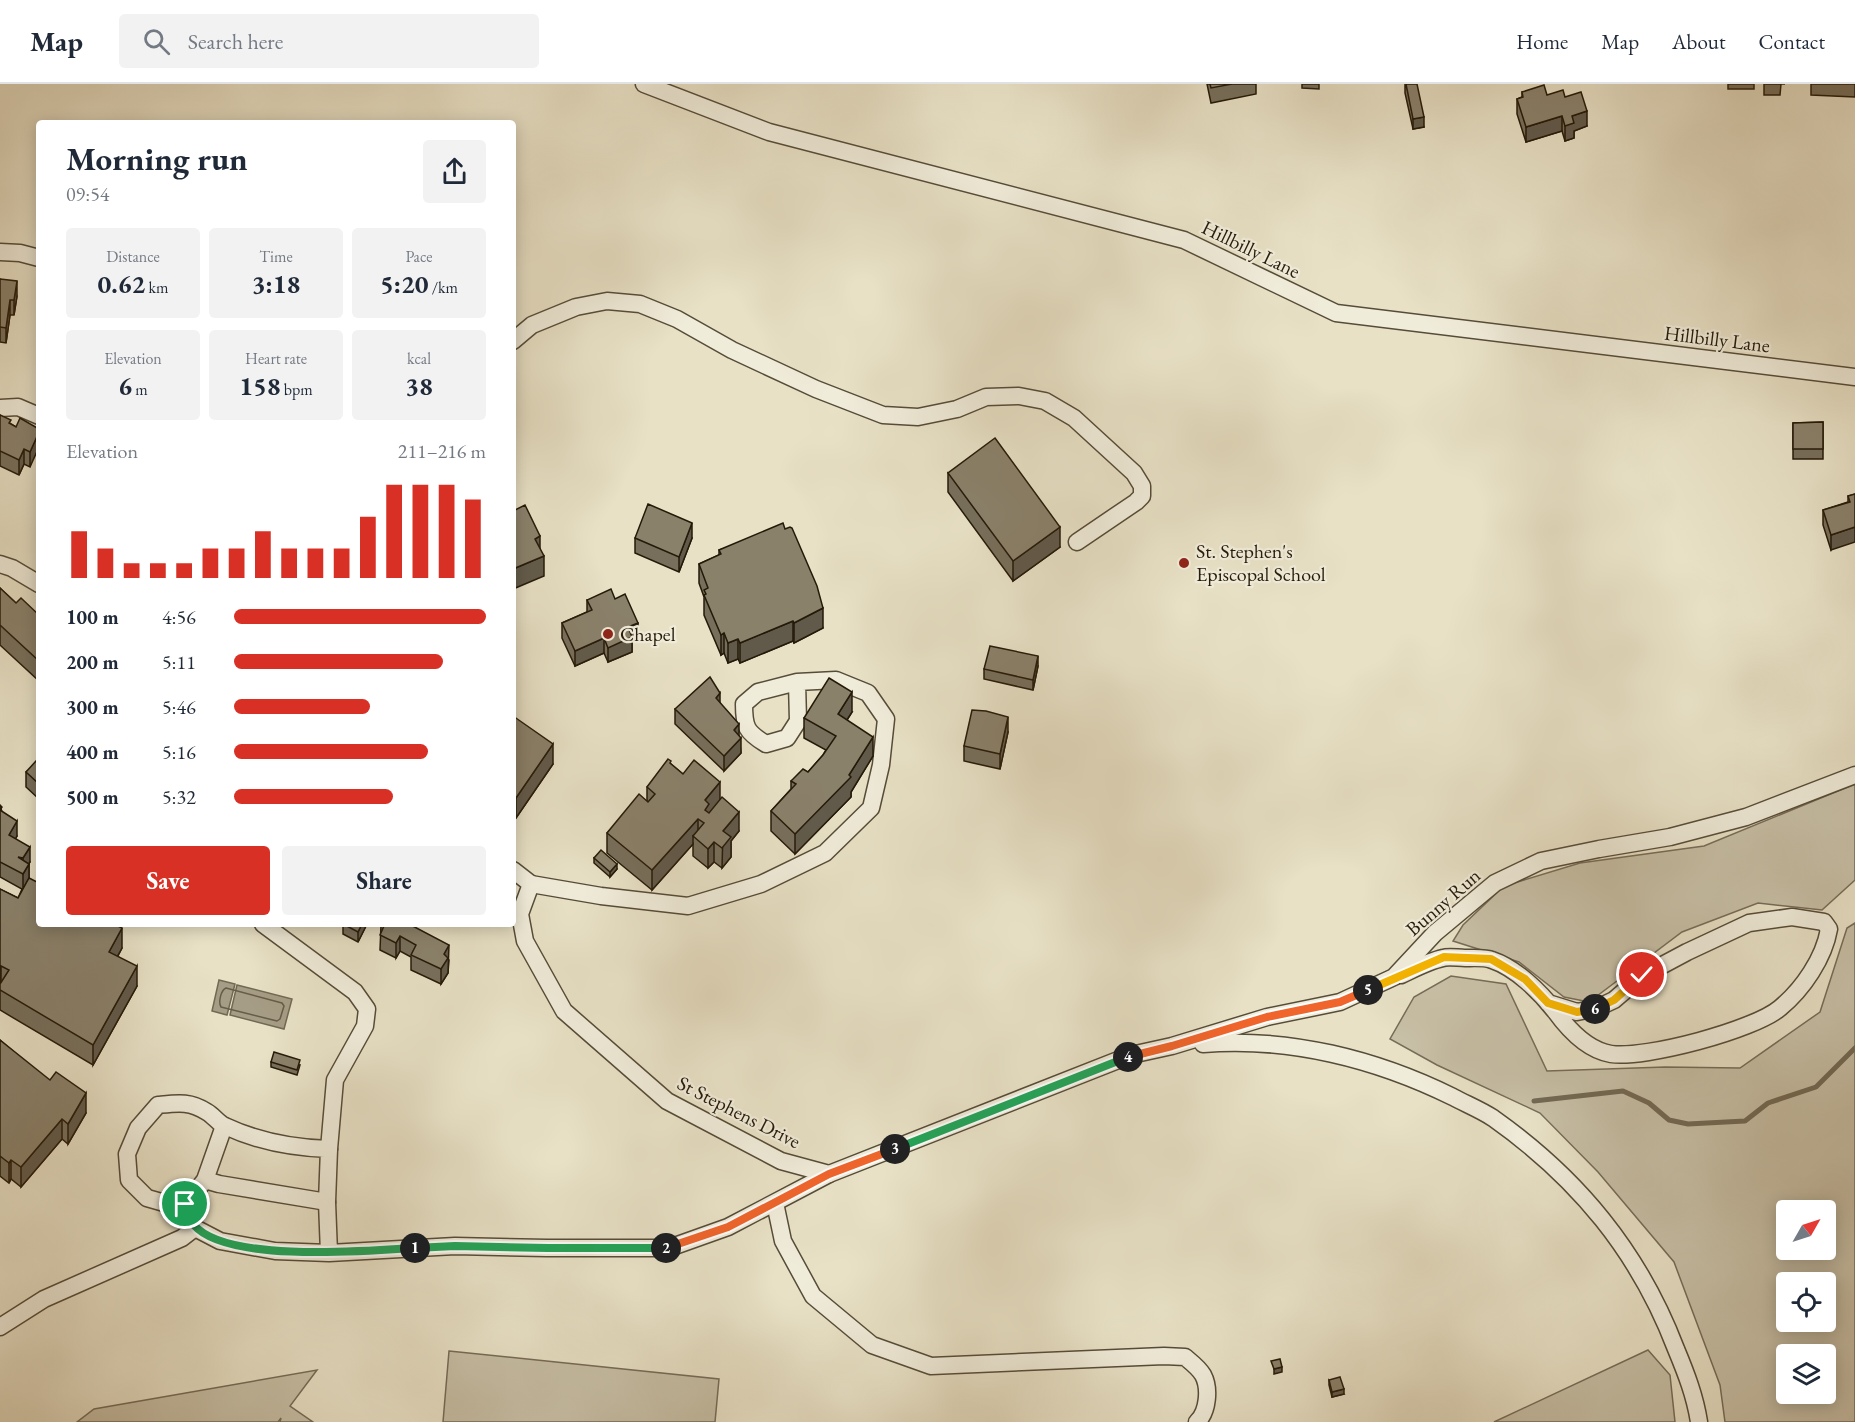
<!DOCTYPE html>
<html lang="en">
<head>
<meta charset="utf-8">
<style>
  :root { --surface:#fff; --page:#f2f2f3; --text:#1f2937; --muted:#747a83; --line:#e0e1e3; --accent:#d93025 }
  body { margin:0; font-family:"EB Garamond",serif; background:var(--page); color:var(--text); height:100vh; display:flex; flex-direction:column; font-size:22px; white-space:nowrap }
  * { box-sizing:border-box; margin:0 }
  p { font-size:20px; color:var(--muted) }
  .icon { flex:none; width:33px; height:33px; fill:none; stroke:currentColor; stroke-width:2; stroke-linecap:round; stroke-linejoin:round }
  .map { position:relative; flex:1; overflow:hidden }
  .sheet { position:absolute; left:36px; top:36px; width:480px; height:807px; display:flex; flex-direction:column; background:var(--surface); border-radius:6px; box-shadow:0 3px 15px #0003 }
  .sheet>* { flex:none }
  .needle { width:39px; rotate:51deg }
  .buttons { position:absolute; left:1776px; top:1116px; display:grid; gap:12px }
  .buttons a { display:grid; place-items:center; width:60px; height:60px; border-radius:6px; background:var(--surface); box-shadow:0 3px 15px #0003; font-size:30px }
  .pin { position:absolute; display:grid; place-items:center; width:51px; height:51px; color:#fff; margin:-26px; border:3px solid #fff; border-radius:50%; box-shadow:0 2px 6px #0007 }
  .km { position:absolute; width:30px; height:30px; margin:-15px; border-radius:50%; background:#222; color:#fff; font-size:16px; line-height:30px; text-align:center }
  .round { display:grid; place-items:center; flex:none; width:63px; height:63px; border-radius:6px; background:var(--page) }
  .summary { display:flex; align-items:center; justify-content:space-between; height:102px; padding:0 30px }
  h1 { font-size:33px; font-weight:700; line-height:45px }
  .metrics { display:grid; grid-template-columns:repeat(3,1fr); gap:9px; height:102px; padding:6px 30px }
  .metrics div { display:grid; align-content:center; border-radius:6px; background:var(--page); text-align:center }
  .metrics b { font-size:26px; font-weight:700 }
  .metrics small { font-size:16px; font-weight:400 }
  .metrics p { font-size:16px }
  .chart { height:168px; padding:12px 30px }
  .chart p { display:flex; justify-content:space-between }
  .chart svg { width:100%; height:108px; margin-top:6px; stroke:var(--accent); stroke-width:6 }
  .button { display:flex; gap:12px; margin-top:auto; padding:12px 30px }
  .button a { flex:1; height:69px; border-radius:6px; background:var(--accent); color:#fff; font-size:24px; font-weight:700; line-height:69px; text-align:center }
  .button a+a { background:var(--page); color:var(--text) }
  ul { padding:0 30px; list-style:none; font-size:20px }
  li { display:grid; grid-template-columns:96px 72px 1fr; align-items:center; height:45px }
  li i { height:15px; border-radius:8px; background:var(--accent) }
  header { display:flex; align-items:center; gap:36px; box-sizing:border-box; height:84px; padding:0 30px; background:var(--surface); border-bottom:2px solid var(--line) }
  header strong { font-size:28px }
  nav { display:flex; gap:33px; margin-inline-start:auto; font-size:21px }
  .search { width:420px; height:54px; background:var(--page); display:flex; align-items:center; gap:15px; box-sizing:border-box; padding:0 21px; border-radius:6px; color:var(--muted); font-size:22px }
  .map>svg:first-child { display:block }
  .green { fill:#c7bfa6; stroke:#766c58; stroke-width:1.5; fill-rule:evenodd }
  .water { fill:#a69d86; stroke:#726954; stroke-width:1.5 }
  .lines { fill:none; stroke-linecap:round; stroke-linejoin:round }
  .shore { stroke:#665c48; stroke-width:1.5 }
  .stream { stroke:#726954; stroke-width:5 }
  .street-casing { stroke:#564c38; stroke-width:19 }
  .street { stroke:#f0ecda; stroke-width:16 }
  .wall { fill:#776f5c; stroke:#251a09; stroke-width:1.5 }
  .shaded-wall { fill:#615a4b; stroke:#251a09; stroke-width:1.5 }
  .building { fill:#8a816b; stroke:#251a09; stroke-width:1.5 }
  .split-1-casing { stroke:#fff; stroke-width:12 }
  .split-2-casing { stroke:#fff; stroke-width:12 }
  .split-3-casing { stroke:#fff; stroke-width:12 }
  .split-4-casing { stroke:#fff; stroke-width:12 }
  .split-5-casing { stroke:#fff; stroke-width:12 }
  .split-6-casing { stroke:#fff; stroke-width:12 }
  .split-7-casing { stroke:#fff; stroke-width:12 }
  .split-1 { stroke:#22a559; stroke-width:8 }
  .split-2 { stroke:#22a559; stroke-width:8 }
  .split-3 { stroke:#f0652b; stroke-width:8 }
  .split-4 { stroke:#22a559; stroke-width:8 }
  .split-5 { stroke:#f0652b; stroke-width:8 }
  .split-6 { stroke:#f5b400; stroke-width:8 }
  .split-7 { stroke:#f5b400; stroke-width:8 }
  .poi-dot { fill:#8f2418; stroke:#f0ecda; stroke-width:2 }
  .labels { text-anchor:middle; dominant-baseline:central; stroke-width:4.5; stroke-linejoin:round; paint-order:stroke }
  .street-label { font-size:20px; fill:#251a09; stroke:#f0ecda }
  .poi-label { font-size:20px; fill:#251a09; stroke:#f0ecda; text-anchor:start }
</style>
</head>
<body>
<header>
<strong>Map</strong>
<div class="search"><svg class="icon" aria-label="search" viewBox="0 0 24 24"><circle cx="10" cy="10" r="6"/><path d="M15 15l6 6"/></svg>Search here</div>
<nav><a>Home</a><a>Map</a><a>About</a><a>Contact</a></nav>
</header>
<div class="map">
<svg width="1855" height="1338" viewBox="0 0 1855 1338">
  <rect width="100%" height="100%" fill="#e8e1c6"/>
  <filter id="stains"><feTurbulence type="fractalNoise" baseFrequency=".00333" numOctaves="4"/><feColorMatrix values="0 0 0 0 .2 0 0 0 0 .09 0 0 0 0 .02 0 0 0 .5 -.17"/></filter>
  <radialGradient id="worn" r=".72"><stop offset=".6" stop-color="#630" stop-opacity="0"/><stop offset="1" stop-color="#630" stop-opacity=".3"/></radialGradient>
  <g class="green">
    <polygon points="1855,700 1855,796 1822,826 1758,819 1682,848 1589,918 1564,913 1519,878 1453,857 1463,841 1504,802 1580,779 1704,762"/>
    <path d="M1855 839V1338H1725L1720 1301 1674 1178 1598 1088 1540 1029 1437 981 1390 955 1414 913 1451 892 1506 900 1547 987 1665 983 1740 984 1820 928 1847 844ZM1786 1126H1826V1166H1786ZM1826 1198V1238H1786V1198ZM1826 1270V1310H1786V1270Z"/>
    <polygon points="1648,1266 1670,1291 1675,1338 1494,1338"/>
    <polygon points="449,1267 719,1295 715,1338 443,1338"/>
    <polygon points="317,1286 290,1322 313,1338 280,1338 281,1334 278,1338 77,1338 94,1325"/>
  </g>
  <g class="water">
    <polygon points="219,896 235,900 227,931 212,927"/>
    <polygon points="237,901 292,915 284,945 230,931"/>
  </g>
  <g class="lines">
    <path class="shore" d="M226 904 282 919 284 922 280 935 277 937 221 923C218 918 221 906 226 904Z"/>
    <polyline class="stream" points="1534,1017 1623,1007 1649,1019 1669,1036 1688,1040 1745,1037 1768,1019 1816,1003 1855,964"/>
    <defs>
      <g id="street">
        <polyline points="644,0 769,48 1184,156 1336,229 1855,293"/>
        <polyline points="0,168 20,169 39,174"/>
        <polyline points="513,257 532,241 576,223 607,217 640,220 677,235 732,266 816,305 883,331 918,333 957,325 986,313 1019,312 1045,317 1074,334 1134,389 1142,402 1142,412 1136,418 1077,458"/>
        <polyline points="0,324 18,323 39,332"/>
        <polyline points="0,480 12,484 39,500"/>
        <polyline points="513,786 531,800 520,830 525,857 564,927 667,1017 781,1077 829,1090 1131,971 1172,962 1267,933 1340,918 1394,893 1435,849 1495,799 1541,777 1599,765 1670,753 1746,733 1855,691"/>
        <path d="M531 800 601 812 688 822 761 800 825 769 871 724 881 681 886 635 868 609 836 596 797 598 758 608 744 620C744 643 746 648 766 660L787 654 798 637 797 598"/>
        <polyline points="263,840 355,908 367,925 365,942 335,996 329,1065"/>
        <path d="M1401 891C1414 885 1429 877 1443 874 1449 872 1458 874 1465 874 1473 874 1485 873 1492 876 1516 884 1540 908 1555 927 1568 945 1587 966 1611 970 1645 975 1754 946 1780 924 1803 905 1824 874 1829 845L1824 838 1792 833 1749 839 1687 868 1642 892 1614 916 1597 924 1577 928 1548 919"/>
        <path d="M1203 960C1289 953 1376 975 1453 1013 1466 1020 1481 1026 1493 1034 1578 1094 1639 1168 1676 1265 1686 1289 1695 1312 1699 1338"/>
        <polyline points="205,1096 219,1100 327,1118"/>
        <path d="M775 1119 783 1157 813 1212 872 1261 931 1282 1164 1272 1185 1273C1191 1278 1199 1284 1203 1291 1210 1304 1208 1328 1197 1338"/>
        <polyline points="185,1121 205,1096 224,1042"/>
        <path d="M329 1169 327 1118 329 1065C295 1064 257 1057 225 1042 218 1039 214 1032 207 1028 190 1017 178 1019 158 1021L138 1044 127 1070 129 1096 147 1114 168 1120 185 1121 188 1134 195 1144 220 1157 275 1167 329 1169 455 1162 547 1164H669L728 1143 829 1090"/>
        <polyline points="0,1243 44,1215 182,1154 195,1144"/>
      </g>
    </defs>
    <use href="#street" class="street-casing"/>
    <use href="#street" class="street"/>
  </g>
  <g class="wall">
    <polygon points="1207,0 1256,0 1256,10 1211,19"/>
    <polygon points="1302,0 1319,0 1319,5 1302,4"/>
    <polygon points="1405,0 1424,43 1413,45 1405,9"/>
    <rect x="1728" y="0" width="26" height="5"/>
    <polygon points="1764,0 1785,0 1781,0 1780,11 1764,11"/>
    <polygon points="1811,0 1855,0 1855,13 1811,11"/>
    <polygon points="1522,8 1565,13 1587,42 1574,47 1574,54 1565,57 1562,47 1526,58 1517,30 1517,15 1522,13"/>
    <polygon points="0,195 17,212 14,231 10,231 6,259 0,258"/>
    <polygon points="0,331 11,340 16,343 39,345 30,383 24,380 19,391 0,382"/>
    <polygon points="1823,338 1823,375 1793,375 1793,339"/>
    <polygon points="948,389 1060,463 1013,497 948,408"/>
    <polygon points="1855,410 1831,466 1823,441 1823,426 1848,418 1848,412"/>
    <polygon points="785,445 823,544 794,559 793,557 740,579 738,575 728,579 724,569 721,571 704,531 704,513 699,499 699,480 719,471 719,466"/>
    <polygon points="635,454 692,454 679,488 635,469"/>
    <polygon points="0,504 16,519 39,531 39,597 0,561"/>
    <polygon points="615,515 638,554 632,556 632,568 608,578 604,569 575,582 562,554 562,539 587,528 587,516"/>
    <polygon points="1038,582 1033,606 984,595 984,585"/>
    <polygon points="720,619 739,652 741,669 724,687 675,640 675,625"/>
    <polygon points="852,628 847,636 873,672 851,708 851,713 795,770 771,747 771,727 791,705 791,697 808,688 823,671 826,666 804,654 804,634"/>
    <polygon points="513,632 553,680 516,734 513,732"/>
    <polygon points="1008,648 1000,685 964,677 964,662"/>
    <polygon points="39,679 39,715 26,703 26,688"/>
    <polygon points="671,680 683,690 720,716 739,747 731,757 731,773 722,784 714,778 708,784 693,772 693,760 652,806 607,769 607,749 647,717 647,703"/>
    <polygon points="0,721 2,728 17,752 15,755 30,778 29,779 29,794 122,864 118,872 137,902 93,981 0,926 0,805 18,814 22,805 0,793"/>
    <polygon points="594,774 617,785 610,793 594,779"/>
    <polygon points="340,840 367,840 358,858 343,850 343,842"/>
    <polygon points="381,841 449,876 448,889 441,900 411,886 411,873 400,867 396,874 380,866"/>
    <polygon points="0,956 86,1029 68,1060 62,1055 21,1103 11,1095 9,1099 0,1092"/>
    <polygon points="271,978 300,981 297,991 271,983"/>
    <polygon points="1329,1296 1344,1310 1332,1313 1329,1301"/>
  </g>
  <g class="shaded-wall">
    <polygon points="1587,27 1587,42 1574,47 1574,54 1565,57 1565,42 1572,32"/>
    <polygon points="1562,32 1562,47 1526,58 1526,43"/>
    <polygon points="1424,33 1424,43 1413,45 1413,35"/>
    <polygon points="17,197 17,212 14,231 14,216"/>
    <polygon points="10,216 10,231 6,259 6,244"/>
    <polygon points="39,348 39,363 30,383 30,368"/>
    <polygon points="24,365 24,380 19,391 19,376"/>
    <polygon points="692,439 692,454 679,488 679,473"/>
    <polygon points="1060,443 1060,463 1013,497 1013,477"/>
    <polygon points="1855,443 1855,458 1831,466 1831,451"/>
    <polygon points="540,452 540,472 535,455"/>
    <polygon points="544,472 544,492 513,505 513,485"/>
    <polygon points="823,524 823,544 794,559 794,539"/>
    <polygon points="793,537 793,557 740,579 740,559"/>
    <polygon points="638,539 638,554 632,556 632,568 608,578 608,564 628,543"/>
    <polygon points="724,549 724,569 721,571 721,551"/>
    <polygon points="604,554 604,569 575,582 575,567"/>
    <polygon points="738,555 738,575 728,579 728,559"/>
    <polygon points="1038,572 1038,582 1033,606 1033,596"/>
    <polygon points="852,608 852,628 838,650 838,630"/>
    <polygon points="720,609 720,624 716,614"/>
    <polygon points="1008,633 1008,648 1000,685 1000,670"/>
    <polygon points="739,640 739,655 734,646"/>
    <polygon points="873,653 873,672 851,708 851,713 795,770 795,750 849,691"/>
    <polygon points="741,654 741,669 724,687 724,672"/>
    <polygon points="553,660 553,680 516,734 516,714"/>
    <polygon points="720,698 720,718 705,745 705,716"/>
    <polygon points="739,728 739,747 731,757 731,773 722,784 723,747"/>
    <polygon points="698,735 698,755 693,752 693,760 652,806 652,786"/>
    <polygon points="17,737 17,752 9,766 9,751"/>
    <polygon points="714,758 714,778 708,784 708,765"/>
    <polygon points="30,763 30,778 23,789 23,774"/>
    <polygon points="29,780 29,794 23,805 23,790"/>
    <polygon points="617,780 617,785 610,793 610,788"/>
    <polygon points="362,840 367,840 358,858 358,848"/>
    <polygon points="122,844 122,864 109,887 109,868"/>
    <polygon points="400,852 400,867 396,874 396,859"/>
    <polygon points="449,861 448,889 441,900 441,885 444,870"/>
    <polygon points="1,882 1,901 0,903 0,883"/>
    <polygon points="137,882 137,902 93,981 93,961"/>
    <polygon points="86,1009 86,1029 68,1060 68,1040"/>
    <polygon points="62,1035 62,1055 21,1103 21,1083"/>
    <polygon points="11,1076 11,1095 9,1099 9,1079"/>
    <polygon points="1282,1283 1282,1288 1274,1290 1274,1285"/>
    <polygon points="1344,1305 1344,1310 1332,1313 1332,1308"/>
  </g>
  <g class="building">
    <polygon points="1210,0 1232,0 1211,4"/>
    <polygon points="1406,0 1417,0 1424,33 1413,35"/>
    <polygon points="1544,1 1547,11 1563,6 1565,13 1581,8 1587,27 1572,32 1574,39 1565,42 1562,32 1526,43 1517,15 1523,13 1522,8"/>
    <polygon points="0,195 17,197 14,216 10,216 6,244 0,243"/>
    <polygon points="0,331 11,336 9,339 16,343 20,334 39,345 39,348 30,368 24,365 19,376 0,367"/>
    <polygon points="1823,338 1823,365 1793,365 1793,339"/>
    <polygon points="995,354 1060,443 1013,477 948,389"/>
    <polygon points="1855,410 1855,443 1831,451 1823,426 1850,418 1848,412"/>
    <polygon points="648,420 692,439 679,473 635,454"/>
    <polygon points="525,421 540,452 535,455 544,472 513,485 513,427"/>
    <polygon points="783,439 785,445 790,443 792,444 817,502 823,524 794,539 793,537 740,559 738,555 728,559 724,549 721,551 704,511 706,510 704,506 708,504 699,480 721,470 719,466"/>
    <polygon points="0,504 16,519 21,514 39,531 39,577 0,541"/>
    <polygon points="611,505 615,515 625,510 638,539 628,543 632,553 608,564 604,554 575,567 562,539 592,526 587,516"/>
    <polygon points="990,562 1038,572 1033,596 984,585"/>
    <polygon points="710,593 720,609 716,614 739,640 734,646 741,654 724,672 675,625"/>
    <polygon points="829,594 852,608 838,630 873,653 849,691 851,693 795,750 771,727 796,700 791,697 803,685 808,688 823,671 836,652 804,634"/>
    <polygon points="972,626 986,627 1008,633 1000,670 964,662"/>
    <polygon points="513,632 553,660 516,714 513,712"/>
    <polygon points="668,675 671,677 670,679 683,690 694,676 720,698 705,716 709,720 705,726 709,729 722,713 739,728 723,747 731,753 722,764 714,758 708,765 693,752 704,739 698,735 652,786 607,749 639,710 648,718 655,710 647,703"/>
    <polygon points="36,677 39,679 39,700 26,688"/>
    <polygon points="0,721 2,723 0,726 17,737 9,751 30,763 23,774 18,773 29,780 23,790 0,778"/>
    <polygon points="601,766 617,780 610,788 594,774"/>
    <polygon points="29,794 39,799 39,840 114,840 122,844 109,868 137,882 93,961 0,906 0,900 9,886 1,882 0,883 0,805 18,814"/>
    <polygon points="343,840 362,840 358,848"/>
    <polygon points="381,840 409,840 449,861 444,870 448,874 441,885 411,871 416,861 400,852 396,859 380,851 384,842"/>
    <polygon points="0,956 50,996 56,988 86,1009 68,1040 62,1035 21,1083 11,1076 9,1079 0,1072"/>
    <polygon points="274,968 300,976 297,986 271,978"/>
    <polygon points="1280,1275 1282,1283 1274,1285 1271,1277"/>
    <polygon points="1340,1293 1344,1305 1332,1308 1329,1296"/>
  </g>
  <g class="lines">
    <defs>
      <path id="split-1" d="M185 1120C187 1128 188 1135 194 1141 226 1179 368 1167 415 1164"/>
      <polyline id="split-2" points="415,1164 455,1162 548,1164 666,1164"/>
      <polyline id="split-3" points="666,1164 728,1143 829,1090 895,1065"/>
      <polyline id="split-4" points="895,1065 1128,973"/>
      <polyline id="split-5" points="1128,973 1172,962 1267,933 1340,918 1368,906"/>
      <polyline id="split-6" points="1368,906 1444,873 1491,875 1525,895 1548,919 1577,928 1595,925"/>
      <polyline id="split-7" points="1595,925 1614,916 1642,891"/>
    </defs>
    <use href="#split-1" class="split-1-casing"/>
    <use href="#split-2" class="split-2-casing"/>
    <use href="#split-3" class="split-3-casing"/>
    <use href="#split-4" class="split-4-casing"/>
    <use href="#split-5" class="split-5-casing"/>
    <use href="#split-6" class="split-6-casing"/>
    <use href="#split-7" class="split-7-casing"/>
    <use href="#split-1" class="split-1"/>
    <use href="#split-2" class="split-2"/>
    <use href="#split-3" class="split-3"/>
    <use href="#split-4" class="split-4"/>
    <use href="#split-5" class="split-5"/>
    <use href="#split-6" class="split-6"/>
    <use href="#split-7" class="split-7"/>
  </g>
  <g class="poi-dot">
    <circle cx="1184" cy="479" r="6"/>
    <circle cx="608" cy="550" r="6"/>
  </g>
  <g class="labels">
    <g class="street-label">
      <text transform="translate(1251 165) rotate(26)">Hillbilly Lane</text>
      <text transform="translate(1717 255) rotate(7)">Hillbilly Lane</text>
      <text transform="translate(1443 818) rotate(-41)">Bunny Run</text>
      <text transform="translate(739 1028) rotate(27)">St Stephens Drive</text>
    </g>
    <g class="poi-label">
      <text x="1196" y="467">St. Stephen's<tspan x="1196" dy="23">Episcopal School</tspan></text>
      <text x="620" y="550">Chapel</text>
    </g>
  </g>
  <rect width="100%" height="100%" filter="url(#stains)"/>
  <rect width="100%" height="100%" fill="url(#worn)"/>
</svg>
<div class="buttons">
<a><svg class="needle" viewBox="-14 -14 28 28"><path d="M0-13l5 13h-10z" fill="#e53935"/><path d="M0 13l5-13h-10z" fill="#747a83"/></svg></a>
<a><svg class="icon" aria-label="locate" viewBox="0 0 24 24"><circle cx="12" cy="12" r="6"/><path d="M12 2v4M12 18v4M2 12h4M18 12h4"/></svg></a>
<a><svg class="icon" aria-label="layers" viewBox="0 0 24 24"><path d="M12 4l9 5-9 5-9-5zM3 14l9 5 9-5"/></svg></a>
</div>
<div class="pin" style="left:185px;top:1120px;background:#1e9e55"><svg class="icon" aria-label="arrive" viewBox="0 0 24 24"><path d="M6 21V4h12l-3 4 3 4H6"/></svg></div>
<div class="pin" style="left:1642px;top:891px;background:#d93025"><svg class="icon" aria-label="check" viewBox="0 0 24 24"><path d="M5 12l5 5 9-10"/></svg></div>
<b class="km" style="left:415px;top:1164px">1</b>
<b class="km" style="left:666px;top:1164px">2</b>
<b class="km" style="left:895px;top:1065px">3</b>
<b class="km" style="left:1128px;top:973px">4</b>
<b class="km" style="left:1368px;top:906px">5</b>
<b class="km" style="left:1595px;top:925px">6</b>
<section class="sheet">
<div class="summary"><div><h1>Morning run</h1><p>09:54</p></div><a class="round"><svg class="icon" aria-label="share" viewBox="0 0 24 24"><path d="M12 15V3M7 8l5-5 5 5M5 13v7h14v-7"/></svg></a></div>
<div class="metrics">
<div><p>Distance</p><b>0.62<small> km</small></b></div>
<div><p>Time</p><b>3:18</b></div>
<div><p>Pace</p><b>5:20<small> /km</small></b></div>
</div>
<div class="metrics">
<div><p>Elevation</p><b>6<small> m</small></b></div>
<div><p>Heart rate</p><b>158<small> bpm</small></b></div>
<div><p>kcal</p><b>38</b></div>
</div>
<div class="chart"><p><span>Elevation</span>211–216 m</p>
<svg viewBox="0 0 160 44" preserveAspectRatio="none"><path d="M5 44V25M15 44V32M25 44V38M35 44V38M45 44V38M55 44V32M65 44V32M75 44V25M85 44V32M95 44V32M105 44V32M115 44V19M125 44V6M135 44V6M145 44V6M155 44V12"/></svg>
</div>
<ul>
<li><b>100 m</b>4:56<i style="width:100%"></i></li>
<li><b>200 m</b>5:11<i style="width:83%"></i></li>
<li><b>300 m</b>5:46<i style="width:54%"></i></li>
<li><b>400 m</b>5:16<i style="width:77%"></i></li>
<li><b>500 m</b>5:32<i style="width:63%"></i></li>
</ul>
<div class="button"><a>Save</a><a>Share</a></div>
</section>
</div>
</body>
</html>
